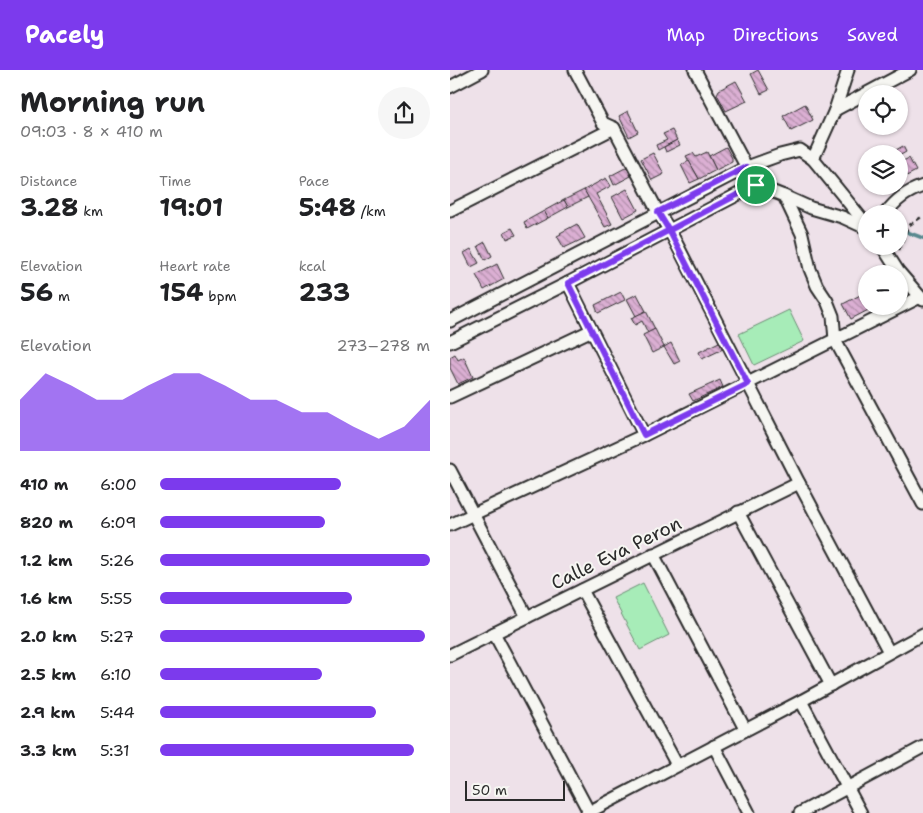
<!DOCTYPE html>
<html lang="en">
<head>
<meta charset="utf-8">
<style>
  :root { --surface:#fff; --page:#f6f6f6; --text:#202124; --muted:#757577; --accent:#7c3aed }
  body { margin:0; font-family:"Shantell Sans",sans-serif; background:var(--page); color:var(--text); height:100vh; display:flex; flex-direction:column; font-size:19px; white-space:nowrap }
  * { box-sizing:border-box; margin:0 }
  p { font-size:16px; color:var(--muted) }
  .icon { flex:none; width:28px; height:28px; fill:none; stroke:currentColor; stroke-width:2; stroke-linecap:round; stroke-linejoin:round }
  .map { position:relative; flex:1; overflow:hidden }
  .drawer { display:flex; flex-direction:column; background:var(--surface); width:450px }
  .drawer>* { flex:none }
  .fabs { position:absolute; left:408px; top:15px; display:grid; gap:10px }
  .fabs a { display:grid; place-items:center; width:50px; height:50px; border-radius:50%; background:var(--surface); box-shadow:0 1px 4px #0004; font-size:25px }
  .scale { position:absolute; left:15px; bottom:12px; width:100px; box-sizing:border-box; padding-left:5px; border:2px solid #2b2b2b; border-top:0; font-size:14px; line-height:18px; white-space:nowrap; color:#2b2b2b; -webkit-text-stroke:4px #f6f6f2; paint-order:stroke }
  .pin { position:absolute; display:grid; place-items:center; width:42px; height:42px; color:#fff; margin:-21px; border:2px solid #fff; border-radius:50%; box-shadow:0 1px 5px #0007 }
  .round { display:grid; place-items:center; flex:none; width:52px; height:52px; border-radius:26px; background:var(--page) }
  .headline { display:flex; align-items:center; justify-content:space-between; height:85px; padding:0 20px }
  h1 { font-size:28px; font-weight:700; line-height:38px }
  .metrics { display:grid; grid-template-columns:repeat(3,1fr); gap:8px; height:85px; padding:5px 20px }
  .metrics div { display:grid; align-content:center }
  .metrics b { font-size:25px; font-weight:700 }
  .metrics small { font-size:14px; font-weight:400 }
  .metrics p { font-size:14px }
  .chart { height:140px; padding:10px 20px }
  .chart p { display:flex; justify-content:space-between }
  .chart svg { width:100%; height:90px; margin-top:5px; fill:var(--accent); opacity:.7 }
  ul { padding:0 20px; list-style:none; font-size:16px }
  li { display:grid; grid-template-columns:80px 60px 1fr; align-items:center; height:38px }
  li i { height:12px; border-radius:6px; background:var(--accent) }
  header { display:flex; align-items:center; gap:30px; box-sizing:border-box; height:70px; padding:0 25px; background:var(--accent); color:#fff }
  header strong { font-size:24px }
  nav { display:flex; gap:28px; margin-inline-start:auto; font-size:18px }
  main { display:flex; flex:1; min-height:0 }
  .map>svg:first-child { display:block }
  .park { fill:#a7ecb8; stroke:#698c72 }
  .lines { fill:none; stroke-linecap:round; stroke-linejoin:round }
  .stream { stroke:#58898f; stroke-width:4 }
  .building { fill:url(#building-back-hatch); stroke:#2b2b2b }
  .street-casing { stroke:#2b2b2b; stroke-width:15 }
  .path { stroke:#2b2b2b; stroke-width:2.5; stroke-dasharray:5 4; stroke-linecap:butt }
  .street { stroke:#f6f6f2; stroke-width:11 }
  .route-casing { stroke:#fff; stroke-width:10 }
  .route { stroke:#7c3aed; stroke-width:6 }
  .labels { text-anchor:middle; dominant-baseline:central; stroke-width:4; stroke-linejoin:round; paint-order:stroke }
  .street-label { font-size:19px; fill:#2b2b2b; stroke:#f6f6f2 }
</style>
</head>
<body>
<header>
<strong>Pacely</strong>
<nav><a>Map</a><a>Directions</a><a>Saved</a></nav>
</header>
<main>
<section class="drawer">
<div class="headline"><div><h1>Morning run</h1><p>09:03 · 8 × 410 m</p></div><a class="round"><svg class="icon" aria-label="share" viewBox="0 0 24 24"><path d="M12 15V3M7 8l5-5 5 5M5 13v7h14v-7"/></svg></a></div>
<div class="metrics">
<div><p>Distance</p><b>3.28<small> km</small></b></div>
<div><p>Time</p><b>19:01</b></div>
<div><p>Pace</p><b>5:48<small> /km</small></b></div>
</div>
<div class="metrics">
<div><p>Elevation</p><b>56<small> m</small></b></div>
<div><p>Heart rate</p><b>154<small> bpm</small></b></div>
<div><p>kcal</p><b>233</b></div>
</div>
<div class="chart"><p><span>Elevation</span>273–278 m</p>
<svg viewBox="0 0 160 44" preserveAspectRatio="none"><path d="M0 44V19L10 6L20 12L30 19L40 19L50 12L60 6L70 6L80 12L90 19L100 19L110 25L120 25L130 32L140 38L150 32L160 19V44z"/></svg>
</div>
<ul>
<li><b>410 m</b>6:00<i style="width:67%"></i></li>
<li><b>820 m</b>6:09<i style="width:61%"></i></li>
<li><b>1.2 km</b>5:26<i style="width:100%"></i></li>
<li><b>1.6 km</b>5:55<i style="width:71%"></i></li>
<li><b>2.0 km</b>5:27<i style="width:98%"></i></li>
<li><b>2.5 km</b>6:10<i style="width:60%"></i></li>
<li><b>2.9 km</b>5:44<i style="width:80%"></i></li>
<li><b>3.3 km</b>5:31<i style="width:94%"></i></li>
</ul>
</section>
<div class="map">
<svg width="473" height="743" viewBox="0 0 473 743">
  <defs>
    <pattern id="building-back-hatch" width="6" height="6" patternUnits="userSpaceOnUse" patternTransform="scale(1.25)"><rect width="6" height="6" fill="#dbafd3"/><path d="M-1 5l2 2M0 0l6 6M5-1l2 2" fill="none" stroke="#b28fab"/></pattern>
  </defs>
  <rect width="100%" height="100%" fill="#eee1e9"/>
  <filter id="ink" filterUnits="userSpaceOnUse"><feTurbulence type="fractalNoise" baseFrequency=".02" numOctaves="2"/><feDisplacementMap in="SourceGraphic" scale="10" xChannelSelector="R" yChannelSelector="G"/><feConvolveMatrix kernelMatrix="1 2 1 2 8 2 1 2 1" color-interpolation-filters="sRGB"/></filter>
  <g filter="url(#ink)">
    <g class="park">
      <polygon points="339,240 354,271 304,295 289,264"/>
      <polygon points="193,513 219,565 190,580 163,528"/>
    </g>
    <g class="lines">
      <polyline class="stream" points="449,159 473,168"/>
    </g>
    <g class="building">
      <polygon points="308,0 319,20 311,24 301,4"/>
      <polygon points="286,11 297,31 276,41 267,24 269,20"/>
      <polygon points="355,34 363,50 341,61 333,46"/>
      <polygon points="178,41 188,62 179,67 169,46"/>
      <polygon points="222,60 227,70 208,80 206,75 217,70 213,64"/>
      <polygon points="227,70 230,75 216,82 214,77"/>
      <polygon points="453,76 456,82 449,86 449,84 439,84"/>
      <polygon points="276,77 282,88 282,92 266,100 259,86"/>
      <polygon points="257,82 266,100 249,109 236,86 243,83 246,87"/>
      <polygon points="203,83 214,104 202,110 191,89"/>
      <polygon points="459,88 466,101 449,110 449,93"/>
      <polygon points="239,91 249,109 240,113 231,95"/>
      <polygon points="177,97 181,106 164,115 160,106"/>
      <polygon points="156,108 161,116 146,124 162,154 155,157 134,120"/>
      <polygon points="177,119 188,140 173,148 162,127"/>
      <polygon points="134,120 138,127 118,137 114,130"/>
      <polygon points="114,130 118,137 98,148 94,141"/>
      <polygon points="94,141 98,148 77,159 74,152"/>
      <polygon points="127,154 135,168 114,178 107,166 111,164 110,163"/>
      <polygon points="62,158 66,165 57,169 54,162"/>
      <polygon points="35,172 42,186 35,190 28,176"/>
      <polygon points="21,179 29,193 21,197 14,183"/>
      <polygon points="47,194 54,209 34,220 26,205"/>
      <polygon points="171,222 175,230 148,243 145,235"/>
      <polygon points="416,222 416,236 426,236 401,249 393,234"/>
      <polygon points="187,224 196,241 186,246 177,229"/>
      <polygon points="196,241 205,259 198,263 192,251 185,255 181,248"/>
      <polygon points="205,259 214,277 202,283 193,265"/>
      <polygon points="269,272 273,279 252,289 249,282"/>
      <polygon points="221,273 230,291 224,294 214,277"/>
      <polygon points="5,284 8,290 14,287 23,307 8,314 0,298 0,287"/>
      <polygon points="270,310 273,317 243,331 239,324"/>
    </g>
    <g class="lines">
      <defs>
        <g id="street">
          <polyline points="125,0 153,53 164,58 208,142 219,159 349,413 439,582"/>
          <polyline points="245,0 306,115 334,126 352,164 360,199 367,216 377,231 383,246 385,270 473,434"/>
          <polyline points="398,0 385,40 363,89 416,154"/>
          <polyline points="0,17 32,0"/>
          <polyline points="385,40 460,0"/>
          <polyline points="334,126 361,138 392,147 416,158"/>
          <polyline points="0,141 164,58"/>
          <path d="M435 144C446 130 456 122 473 116"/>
          <polyline points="432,176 448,201 473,230"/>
          <polyline points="118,213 194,365"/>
          <polyline points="0,251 297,97 330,85 350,80 363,89"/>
          <polyline points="0,272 118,213 306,115"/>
          <polyline points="0,327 140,261"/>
          <polyline points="0,400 77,547"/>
          <polyline points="288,442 381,615"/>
          <polyline points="0,455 194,365 470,227"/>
          <polyline points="203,484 295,659"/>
          <polyline points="132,520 227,695"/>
          <polyline points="44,563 139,742"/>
          <polyline points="0,585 349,413"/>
          <polyline points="351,631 411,743"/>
          <polyline points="264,676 299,743"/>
          <polyline points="137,743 351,631 473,564"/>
          <polyline points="350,743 473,677"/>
        </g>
      </defs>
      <use href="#street" class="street-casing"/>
      <polyline class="path" points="449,180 458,156 473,146"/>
      <use href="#street" class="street"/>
    </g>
  </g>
  <g class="lines" filter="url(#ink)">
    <defs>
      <polyline id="route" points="306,115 118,213 194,365 298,314 219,160 208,142 297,97 306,115"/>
    </defs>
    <use href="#route" class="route-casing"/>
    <use href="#route" class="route"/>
  </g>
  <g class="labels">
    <g class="street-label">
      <text transform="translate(166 483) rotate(-26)">Calle Eva Peron</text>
    </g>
  </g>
</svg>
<div class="fabs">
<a><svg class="icon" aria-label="locate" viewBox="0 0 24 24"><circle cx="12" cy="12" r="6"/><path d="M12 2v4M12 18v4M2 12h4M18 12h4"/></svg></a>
<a><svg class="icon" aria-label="layers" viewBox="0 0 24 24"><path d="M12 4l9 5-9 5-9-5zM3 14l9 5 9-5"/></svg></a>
<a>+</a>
<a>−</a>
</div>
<div class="scale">50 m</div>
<div class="pin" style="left:306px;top:115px;background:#1e9e55"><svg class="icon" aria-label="arrive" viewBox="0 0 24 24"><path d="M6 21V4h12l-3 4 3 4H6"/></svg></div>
</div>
</main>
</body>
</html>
